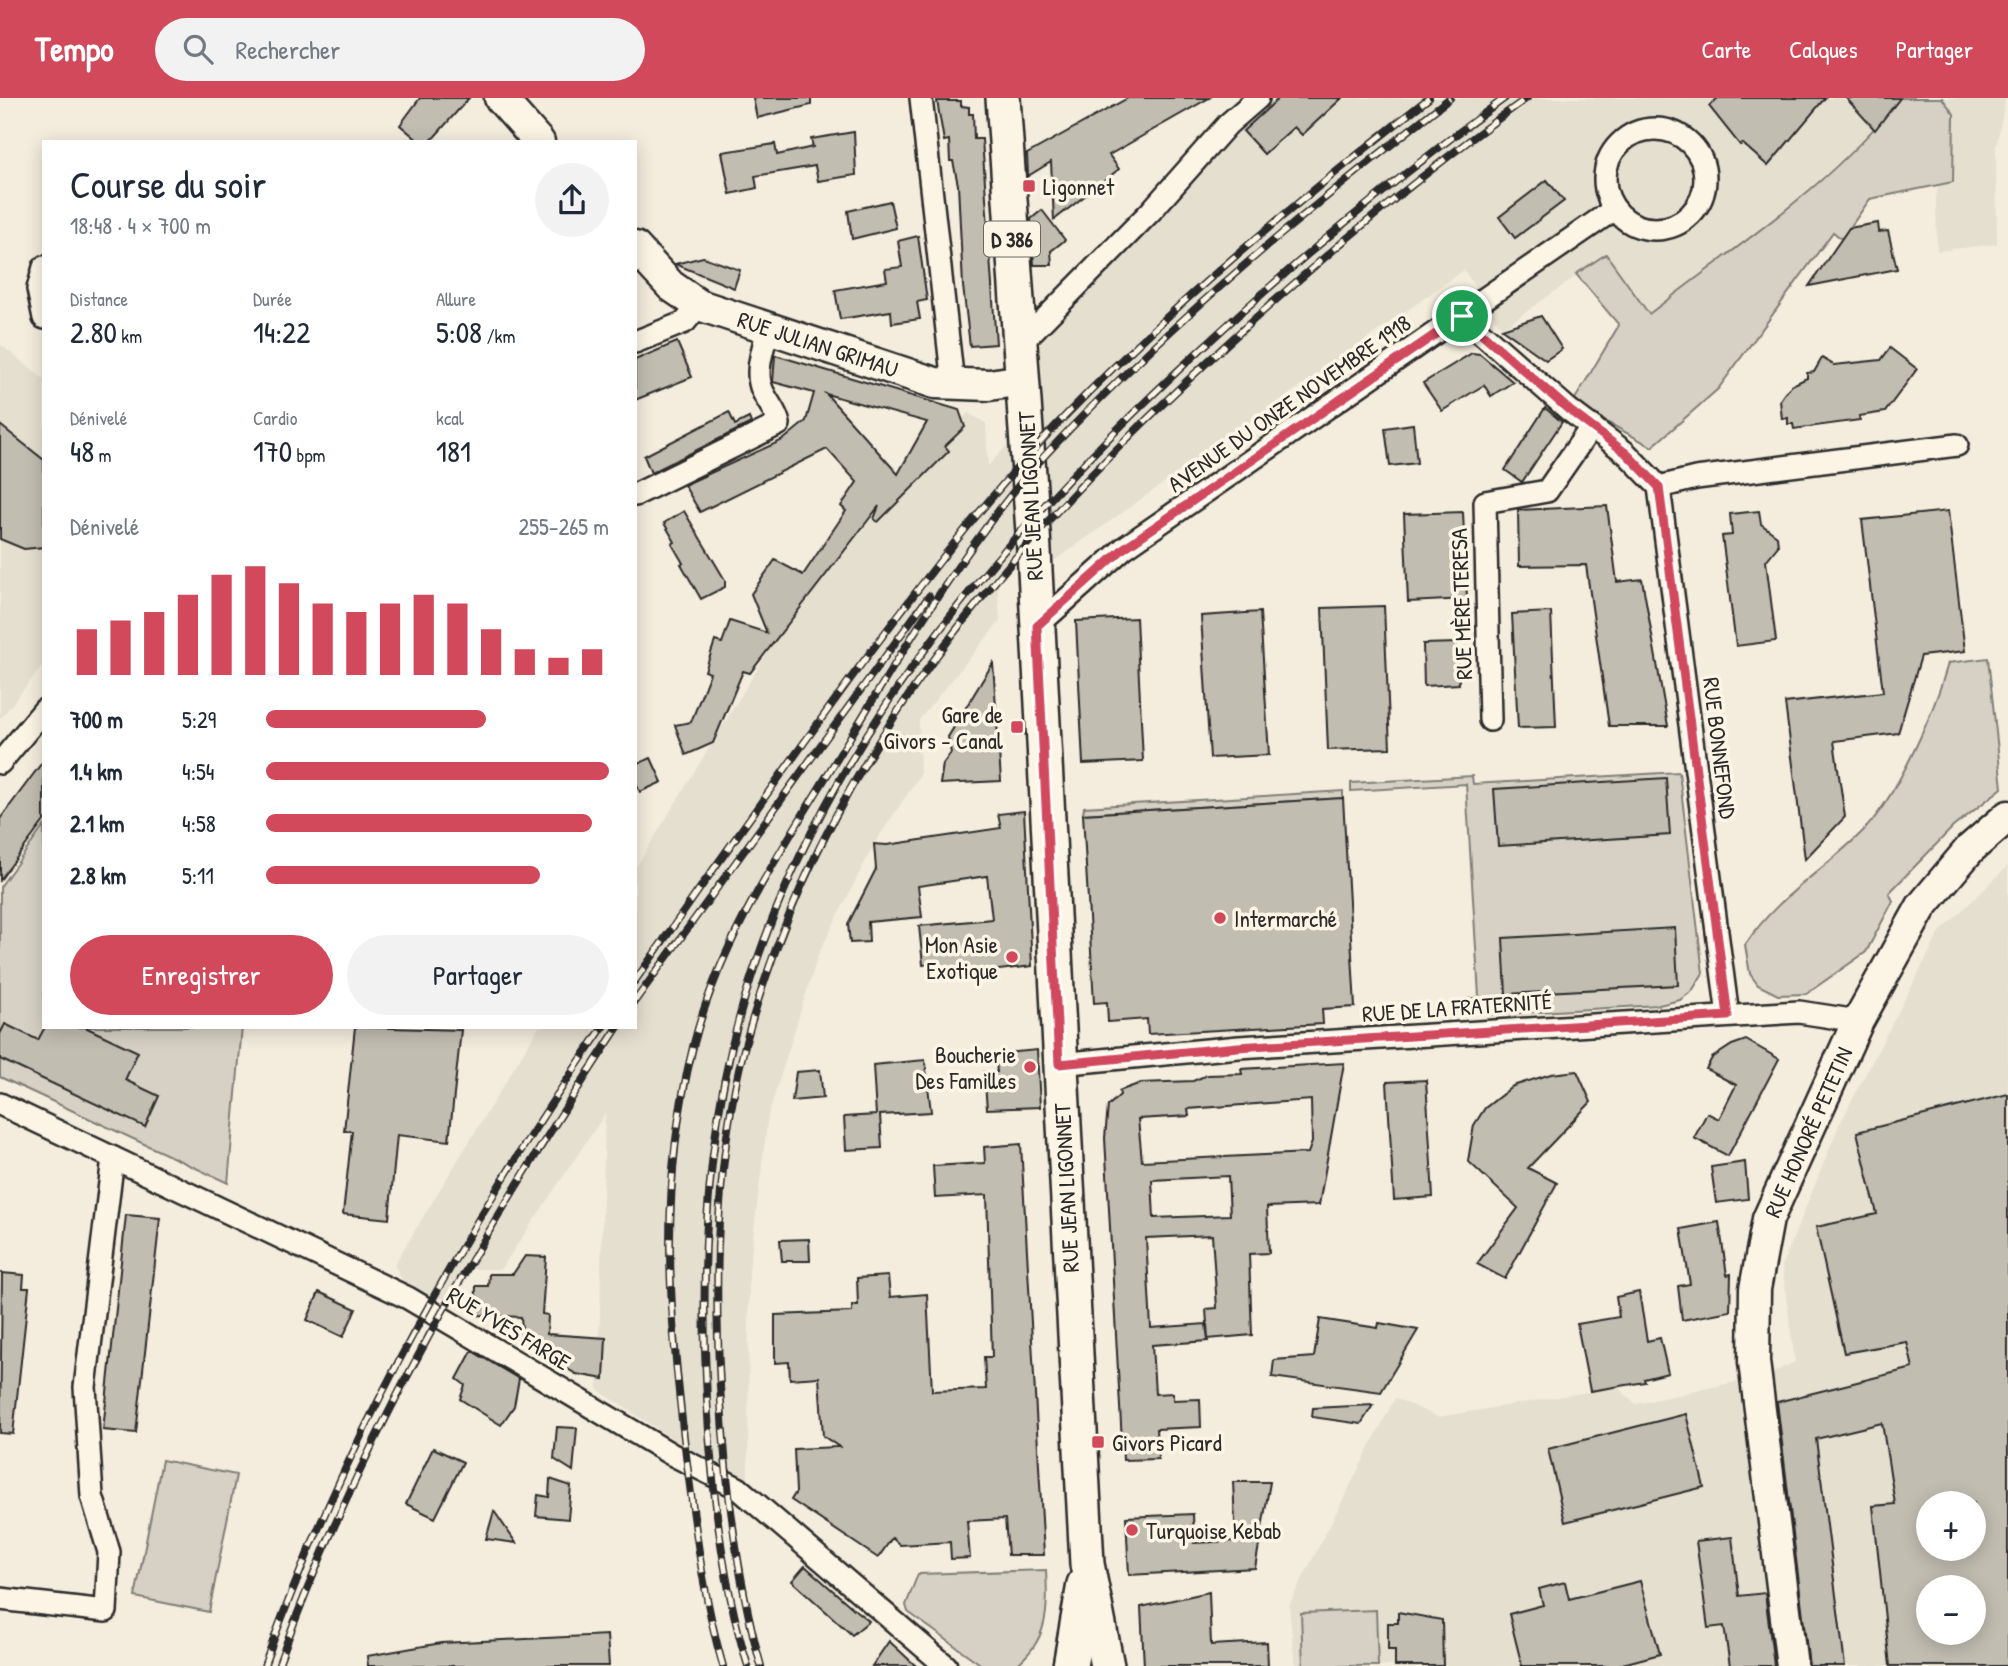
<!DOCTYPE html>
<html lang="fr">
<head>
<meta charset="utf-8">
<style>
  :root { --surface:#fff; --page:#f2f2f3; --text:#1f2937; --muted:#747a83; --accent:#d1495b }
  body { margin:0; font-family:"Patrick Hand",sans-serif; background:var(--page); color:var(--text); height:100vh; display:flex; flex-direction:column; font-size:26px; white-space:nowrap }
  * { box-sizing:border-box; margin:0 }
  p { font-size:23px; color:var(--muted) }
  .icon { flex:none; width:38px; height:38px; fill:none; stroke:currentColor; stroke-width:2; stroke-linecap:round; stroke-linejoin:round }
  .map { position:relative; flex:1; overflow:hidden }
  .details { position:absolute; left:42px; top:42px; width:595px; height:889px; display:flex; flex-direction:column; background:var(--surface); border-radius:0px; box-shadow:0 4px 18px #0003 }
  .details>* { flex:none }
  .fabs { position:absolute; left:1916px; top:1393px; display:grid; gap:14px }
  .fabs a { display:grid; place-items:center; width:70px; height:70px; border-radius:50%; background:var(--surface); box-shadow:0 4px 18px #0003; font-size:35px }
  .pin { position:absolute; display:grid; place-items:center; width:60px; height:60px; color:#fff; margin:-30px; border:4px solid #fff; border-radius:50%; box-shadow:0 2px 7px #0007 }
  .round { display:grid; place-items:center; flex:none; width:74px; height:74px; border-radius:37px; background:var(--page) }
  .headline { display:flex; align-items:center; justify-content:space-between; height:119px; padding:0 28px }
  h1 { font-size:38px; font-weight:600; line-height:52px }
  .figures { display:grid; grid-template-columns:repeat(3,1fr); gap:10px; height:119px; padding:7px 28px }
  .figures div { display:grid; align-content:center }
  .figures b { font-size:30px; font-weight:600 }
  .figures small { font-size:19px; font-weight:400 }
  .figures p { font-size:19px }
  .chart { height:196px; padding:14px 28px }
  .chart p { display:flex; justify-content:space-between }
  .chart svg { width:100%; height:126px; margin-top:7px; stroke:var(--accent); stroke-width:6 }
  .cta { display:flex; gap:14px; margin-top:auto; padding:14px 28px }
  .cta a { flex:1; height:80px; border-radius:42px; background:var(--accent); color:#fff; font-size:28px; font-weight:600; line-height:80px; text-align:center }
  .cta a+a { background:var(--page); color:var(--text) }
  ul { padding:0 28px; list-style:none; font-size:23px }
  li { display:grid; grid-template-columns:112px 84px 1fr; align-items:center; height:52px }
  li i { height:18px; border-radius:9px; background:var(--accent) }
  header { display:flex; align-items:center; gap:42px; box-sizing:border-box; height:98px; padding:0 35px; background:var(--accent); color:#fff }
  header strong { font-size:33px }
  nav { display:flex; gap:38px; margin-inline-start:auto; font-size:24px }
  .search { width:490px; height:63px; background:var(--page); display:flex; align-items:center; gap:18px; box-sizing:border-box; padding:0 24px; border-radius:38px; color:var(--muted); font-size:26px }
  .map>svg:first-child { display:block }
  .built { fill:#e5dfd0; fill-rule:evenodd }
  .green { fill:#d6d1c4; stroke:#807e78; stroke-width:2 }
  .building { fill:#c2bdb1; stroke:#2b2b2b; stroke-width:2; fill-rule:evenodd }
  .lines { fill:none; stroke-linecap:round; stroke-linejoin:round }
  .street-casing { stroke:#2b2b2b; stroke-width:26 }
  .secondary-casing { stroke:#2b2b2b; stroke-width:35 }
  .primary-casing { stroke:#2b2b2b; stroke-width:38 }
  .street { stroke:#fcf5e5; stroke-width:21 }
  .secondary { stroke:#fcf5e5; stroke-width:30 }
  .primary { stroke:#fcf5e5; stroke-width:33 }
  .rail-casing { stroke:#2b2b2b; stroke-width:8 }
  .rail { stroke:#fcf5e5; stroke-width:5; stroke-dasharray:16; stroke-linecap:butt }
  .route-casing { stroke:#fff; stroke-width:14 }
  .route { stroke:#d1495b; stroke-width:9 }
  .poi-dot { fill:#d1495b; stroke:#fcf5e5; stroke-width:2.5 }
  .labels { text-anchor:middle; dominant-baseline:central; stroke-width:7; stroke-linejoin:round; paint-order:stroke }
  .shield { fill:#fcf5e5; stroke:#6a6863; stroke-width:2 }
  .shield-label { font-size:21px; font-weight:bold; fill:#2b2b2b }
  .poi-label { font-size:23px; fill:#2b2b2b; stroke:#fcf5e5; text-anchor:start }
  .street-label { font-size:23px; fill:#2b2b2b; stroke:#fcf5e5 }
</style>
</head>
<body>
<header>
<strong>Tempo</strong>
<div class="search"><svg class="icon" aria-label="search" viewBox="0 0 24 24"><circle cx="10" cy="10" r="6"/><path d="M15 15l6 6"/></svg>Rechercher</div>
<nav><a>Carte</a><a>Calques</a><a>Partager</a></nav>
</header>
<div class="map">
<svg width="2008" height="1568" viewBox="0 0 2008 1568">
  <rect width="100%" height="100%" fill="#f4edde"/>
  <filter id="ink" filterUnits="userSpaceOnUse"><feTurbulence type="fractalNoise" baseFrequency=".0143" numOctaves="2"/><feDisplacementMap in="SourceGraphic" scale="14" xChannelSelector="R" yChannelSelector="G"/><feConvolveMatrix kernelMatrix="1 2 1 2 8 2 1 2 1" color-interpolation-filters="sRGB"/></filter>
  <g filter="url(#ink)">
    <g class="built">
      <polygon points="1259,0 1900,0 1875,32 1796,102 1649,216 1606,157 1502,231 1464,172 1040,473 1038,432 997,478 1000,523 919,622 920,677 874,746 818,857 768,1018 749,1173 748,1382 722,1373 598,1292 605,1016 501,1171 463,1171 444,1201 408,1192 394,1167 539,929 635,929 635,771 772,547 859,432 968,315 986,325 988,368 1033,319 1031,241"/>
      <polygon points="1942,0 2006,0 1996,49 1997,146 1937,153 1936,99 1954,16"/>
      <polygon points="0,246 44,281 44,566 0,621"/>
      <path d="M2008 768V1568H1295L1289 1507 1395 1300 1438 1319 1618 1289 1636 1306 1768 1277 1795 1264 1782 1168 1839 1027 1940 834ZM1928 1405H1974V1451H1928ZM1928 1489H1974V1535H1928Z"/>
    </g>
    <g class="green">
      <path d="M1900 0H1942L1954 16 1953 84 1870 101 1842 141 1833 134 1718 291 1652 349 1585 312 1575 301 1619 227 1576 176 1606 156 1649 216C1735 149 1833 86 1900 0Z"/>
      <path d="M1988 560 2002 690 1953 729 1889 795 1893 803 1866 854 1806 896 1778 897 1758 887 1750 876 1745 847C1778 797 1824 773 1864 732 1898 697 1935 612 1948 565Z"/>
      <polygon points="1679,674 1703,875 1692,893 1680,902 1659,907 1487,917 1486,913 1467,914 1467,901 1479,899 1466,686 1351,693 1351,685 1472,678 1473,686"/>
      <polygon points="1343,693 1343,700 1083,716 1084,709"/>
      <polygon points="44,728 44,929 242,929 228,1085 0,979 0,789"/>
      <polygon points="162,1362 236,1377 209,1514 135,1499"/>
      <path d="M1046 1472C1048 1512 1049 1542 1015 1568H983L908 1514 906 1507 918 1476Z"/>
      <polygon points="1376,1512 1378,1568 1303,1568 1301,1515"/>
    </g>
    <g class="building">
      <polygon points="420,0 469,0 430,44 420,44 400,27"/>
      <polygon points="753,0 811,0 811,7 757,20"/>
      <polygon points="1128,0 1209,0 1109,57 1119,71 1054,122 1051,64 1028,78 1027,56"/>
      <polygon points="1279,0 1342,0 1302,37 1294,29 1264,56 1243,33"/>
      <polygon points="1718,0 1825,0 1768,68 1743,46 1740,47 1709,8"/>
      <polygon points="1846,0 1900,0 1875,32"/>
      <polygon points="937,3 961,3 961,8 969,9 969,16 973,16 974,41 982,41 996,246 970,248 963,188 958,87 953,63 950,63 949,42 944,43"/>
      <polygon points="854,34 856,77 818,83 815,68 755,78 757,90 730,96 722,54 775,46 777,57 813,49 811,41"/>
      <polygon points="1547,82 1564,103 1515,140 1499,119"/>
      <polygon points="890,103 896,130 852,141 848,113"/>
      <polygon points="1042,112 1065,142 1051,153 1052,167 1034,167 1031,121"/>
      <polygon points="1878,125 1879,134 1888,133 1897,171 1809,188 1849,130"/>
      <polygon points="918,138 927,202 917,204 920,221 892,225 891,213 840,221 835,192 887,183 885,171 902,169 898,143"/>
      <polygon points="703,159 740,172 734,190 675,166"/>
      <polygon points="1541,218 1562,251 1546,262 1502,231"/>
      <polygon points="677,244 692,279 635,302 635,262"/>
      <polygon points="1890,250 1917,271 1885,314 1859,318 1860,322 1794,331 1793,326 1788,326 1788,320 1782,321 1780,302 1784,296 1792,287 1807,280 1807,275 1814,274 1822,260 1834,267 1881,262"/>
      <polygon points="1472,255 1480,256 1513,284 1491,298 1484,287 1442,313 1423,285"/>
      <path d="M775 257 959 312 965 329 945 348 949 353 878 424 874 421 879 408 750 575 743 573 713 645 686 657 675 627 691 624 710 575 705 573 715 543 722 545 730 523 767 535 751 496 775 462 803 477 846 413 841 408 857 384 827 351 700 414 684 387 783 342 806 323 814 295 773 284ZM826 296 927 324 898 376 828 298Z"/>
      <polygon points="1545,310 1562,324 1522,384 1505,372"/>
      <polygon points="729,314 735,327 749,320 751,325 651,375 644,358"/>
      <polygon points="1413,326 1417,365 1390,368 1385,330"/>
      <polygon points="0,327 44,362 44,449 24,451 0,441"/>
      <polygon points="1607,408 1617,484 1642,481 1668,628 1609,628 1586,467 1519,468 1518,412"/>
      <polygon points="684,413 725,482 725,489 701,501 681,466 683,465 672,446 675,444 664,425"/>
      <polygon points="1759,413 1761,426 1777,438 1778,448 1766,463 1776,543 1736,548 1722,438 1732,437 1730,416"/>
      <polygon points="1948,413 1965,553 1921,558 1898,635 1834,643 1845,719 1805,761 1785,605 1883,594 1862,422"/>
      <polygon points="1463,414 1467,501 1408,504 1404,416"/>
      <polygon points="1384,508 1390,650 1328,652 1322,510"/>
      <polygon points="1260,514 1269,657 1210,660 1201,518"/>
      <polygon points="1551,514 1556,629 1518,630 1512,516"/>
      <polygon points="1136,520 1143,663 1083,666 1076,523"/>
      <polygon points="1457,545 1459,586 1424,588 1423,546"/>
      <polygon points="993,565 1001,683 940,686 943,666 951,655 948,639"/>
      <polygon points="651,660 662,684 640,694 635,684 635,667"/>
      <polygon points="44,662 44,723 0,782 0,721"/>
      <polygon points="1666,680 1670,737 1498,748 1494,691"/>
      <polygon points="1343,700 1355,909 1322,911 1323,926 1148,936 1147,921 1108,924 1107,904 1094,905 1083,716"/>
      <polygon points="1024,713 1032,868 941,879 940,865 923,867 919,828 992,821 987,778 918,788 922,819 868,824 869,844 850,845 848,826 876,771 874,746 887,747 1001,730 998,716"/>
      <polygon points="1675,830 1678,887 1506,896 1503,840"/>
      <polygon points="5,926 38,942 45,929 85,929 138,954 125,982 159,998 145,1029 0,961 0,936"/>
      <polygon points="355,929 461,932 449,1043 397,1037 389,1121 343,1116 352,1033 344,1033"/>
      <polygon points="1746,942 1779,961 1728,1058 1694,1040 1707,1015 1719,1021 1736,987 1706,971 1712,960 1732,947"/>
      <polygon points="1037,952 1040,1009 987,1011 984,974 997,974 995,956"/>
      <polygon points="925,962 931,1014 880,1017 882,1050 846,1052 844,1019 876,1017 873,967"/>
      <path d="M1344 965 1319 1107 1267 1109 1269 1155 1249 1156 1252 1237 1208 1241 1206 1211 1217 1210 1212 1137 1146 1140 1151 1230 1206 1226 1208 1243 1152 1247 1155 1296 1173 1295V1302L1200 1301 1201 1329 1156 1331 1158 1361 1123 1362 1105 1040 1108 1008 1120 997 1119 993 1141 985 1193 983 1207 977 1242 976 1241 971ZM1311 1002 1312 1044 1308 1055 1142 1063 1138 1021 1189 1018 1188 1011ZM1228 1078 1230 1117 1154 1120 1152 1082Z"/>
      <polygon points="820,972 823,1000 792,1003 796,974"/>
      <polygon points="1577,973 1591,1004 1528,1070 1557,1085 1505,1181 1477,1166 1518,1110 1468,1063 1474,1027 1485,1010 1513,988 1551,976"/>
      <polygon points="1426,982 1433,1099 1394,1102 1387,984"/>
      <path d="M2008 996V1568H1890L1873 1408 1895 1406 1882 1325 1816 1341 1845 1568H1809L1777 1304 1913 1270 1907 1244 1844 1255 1816 1129 1877 1116 1857 1034ZM1928 1405H1974V1451H1928ZM1928 1489H1974V1535H1928Z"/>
      <polygon points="1021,1046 1044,1457 1008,1457 1005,1421 967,1423 970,1460 951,1461 950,1444 900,1447 892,1440 878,1460 791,1402 796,1394 794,1351 839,1349 823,1338 819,1279 790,1281 789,1264 775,1265 775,1217 852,1214 852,1207 858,1207 857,1180 888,1178 890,1199 927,1196 932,1293 986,1291 984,1259 992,1259 987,1097 935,1100 933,1068 985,1065 984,1049"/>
      <polygon points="1745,1064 1748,1101 1716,1105 1711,1069"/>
      <polygon points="126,1117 160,1120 136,1335 103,1332"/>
      <polygon points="1719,1124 1727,1177 1731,1176 1730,1213 1682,1222 1678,1188 1690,1186 1681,1131"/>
      <polygon points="809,1141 810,1163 782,1163 780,1142"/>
      <polygon points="525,1158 546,1159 542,1216 548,1217 547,1236 606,1240 604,1281 576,1276 503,1232 522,1233 521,1219 475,1217 476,1188 488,1188 489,1176 513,1176"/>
      <polygon points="2,1175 24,1177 23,1190 29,1190 13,1336 0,1335"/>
      <polygon points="319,1194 356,1211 343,1239 307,1222"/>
      <polygon points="1639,1194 1647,1243 1660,1240 1668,1275 1644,1281 1645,1284 1590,1293 1577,1226 1619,1219 1616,1199"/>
      <polygon points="1320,1221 1378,1230 1379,1225 1418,1232 1381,1294 1272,1279 1274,1262 1314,1259"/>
      <polygon points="472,1253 519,1281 514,1308 501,1327 460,1301 465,1287 457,1281"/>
      <polygon points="1373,1307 1361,1326 1312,1319 1313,1310"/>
      <polygon points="1686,1316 1704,1389 1565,1424 1548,1351"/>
      <polygon points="557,1329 577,1330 573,1373 554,1361"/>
      <polygon points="433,1350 463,1364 435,1420 406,1406"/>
      <polygon points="550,1381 571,1388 568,1421 536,1418 538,1397 549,1399"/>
      <polygon points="1233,1384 1270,1384 1255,1470 1129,1477 1126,1419 1193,1416 1194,1445 1236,1443"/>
      <polygon points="494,1413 516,1445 486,1441"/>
      <polygon points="1732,1439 1739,1498 1765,1495 1774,1568 1730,1568 1724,1528 1708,1530 1696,1443"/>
      <polygon points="805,1468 855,1512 869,1523 852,1537 792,1483"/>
      <polygon points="1640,1483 1660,1556 1615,1568 1522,1568 1509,1516 1543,1507 1539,1491 1565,1484 1569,1501"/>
      <polygon points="1209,1494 1211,1547 1267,1544 1268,1568 1144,1568 1141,1509"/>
      <polygon points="1398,1514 1442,1522 1443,1568 1395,1568 1395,1552 1388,1552 1388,1525 1398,1525"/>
      <polygon points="607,1537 609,1568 368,1568 367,1558 441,1545"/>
      <polygon points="889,1543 916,1568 872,1568"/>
    </g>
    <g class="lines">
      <defs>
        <g id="street">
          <polyline points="921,0 953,286"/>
          <circle cx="1655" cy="81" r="50"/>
          <polyline points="44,169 38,191 44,220"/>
          <polyline points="1462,218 1569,312 1626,355 1659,389 1728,918"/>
          <polyline points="635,244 685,224 699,207"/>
          <polyline points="1020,246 1151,113 1228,26 1258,0"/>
          <polyline points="1659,389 1696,380 1957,347"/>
          <path d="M635 397 779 326C776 310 763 301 760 285 756 268 765 246 768 229"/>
          <polyline points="1037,528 1124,450 1613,112"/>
          <polyline points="1490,622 1485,404 1547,393 1592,328"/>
          <polyline points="0,665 44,612"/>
          <polyline points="1059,966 1239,949 1799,914 1858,923"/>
          <polyline points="0,1006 408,1200 671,1356 738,1390 946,1568"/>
          <polyline points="0,1501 106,1513 109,1454 92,1398 85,1289 113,1060"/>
        </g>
        <g id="secondary">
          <polyline points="500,0 539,44"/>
          <polyline points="635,149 671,188 699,207 935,285 989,287 1023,282"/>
          <polyline points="1792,1568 1754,1264 1755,1191 1768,1121 1858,923 1922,808 1970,751 2008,718"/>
        </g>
        <g id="primary">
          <polyline points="1003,0 1033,434 1087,1466 1107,1568"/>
          <polyline points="1070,1568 1084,1486"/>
        </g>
      </defs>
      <use href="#street" class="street-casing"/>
      <use href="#secondary" class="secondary-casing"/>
      <use href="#primary" class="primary-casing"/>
      <use href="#street" class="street"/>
      <use href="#secondary" class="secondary"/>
      <use href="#primary" class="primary"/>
      <defs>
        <g id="rail">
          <path d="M635 883C706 781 778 680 851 580 913 497 976 413 1047 337 1164 213 1295 105 1429 0"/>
          <polyline points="635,903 929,498"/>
          <path d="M264 1568C344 1343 467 1125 603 929"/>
          <path d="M278 1568C360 1339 484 1132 618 929"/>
          <path d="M723 1568C703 1499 695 1427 686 1357 669 1216 658 1089 693 949 718 848 776 761 829 674 887 579 944 480 1014 393 1045 355 1081 319 1116 285 1221 182 1334 91 1450 0"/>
          <path d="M748 1568C718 1473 708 1351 705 1252 702 1123 712 994 754 871 837 625 1013 425 1200 252 1297 162 1398 78 1505 0"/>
          <path d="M761 1568C736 1477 725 1383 720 1288 714 1177 716 1059 744 951 822 657 1009 445 1228 245 1323 158 1422 75 1527 0"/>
        </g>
      </defs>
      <use href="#rail" class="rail-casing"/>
      <use href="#rail" class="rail"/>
    </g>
  </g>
  <g class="lines" filter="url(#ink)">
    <defs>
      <polygon id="route" points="1462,218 1569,312 1626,355 1659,389 1728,918 1238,949 1059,966 1037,528 1124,450"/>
    </defs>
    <use href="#route" class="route-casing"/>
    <use href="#route" class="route"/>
  </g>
  <g class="poi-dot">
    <rect x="1022" y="81" width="14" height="14" rx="3.5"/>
    <rect x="1010" y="622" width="14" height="14" rx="3.5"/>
    <circle cx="1220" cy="820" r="7"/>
    <circle cx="1012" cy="859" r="7"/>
    <circle cx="1030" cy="969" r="7"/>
    <rect x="1091" y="1337" width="14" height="14" rx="3.5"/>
    <circle cx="1132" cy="1432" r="7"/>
  </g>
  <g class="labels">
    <rect class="shield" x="984" y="123.5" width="56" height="35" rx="5"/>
    <g class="shield-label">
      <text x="1012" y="141">D 386</text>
    </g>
    <g class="poi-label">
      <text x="1043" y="88">Ligonnet</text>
      <text x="1003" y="616" text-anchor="end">Gare de<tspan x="1003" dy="26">Givors - Canal</tspan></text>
      <text x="1234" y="820">Intermarché</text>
      <text x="998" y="846" text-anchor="end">Mon Asie<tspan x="998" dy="26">Exotique</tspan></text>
      <text x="1016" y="956" text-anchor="end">Boucherie<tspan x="1016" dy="26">Des Familles</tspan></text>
      <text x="1112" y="1344">Givors Picard</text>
      <text x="1146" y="1432">Turquoise Kebab</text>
    </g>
    <g class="street-label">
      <text transform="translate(818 246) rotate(18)">RUE JULIAN GRIMAU</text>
      <text transform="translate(1289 305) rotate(-35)">AVENUE DU ONZE NOVEMBRE 1918</text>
      <text transform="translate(1030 398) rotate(-93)">RUE JEAN LIGONNET</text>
      <text transform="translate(1461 506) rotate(-92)">RUE MÈRE TERESA</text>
      <text transform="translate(1720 650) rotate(83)">RUE BONNEFOND</text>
      <text transform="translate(1457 909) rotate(-4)">RUE DE LA FRATERNITÉ</text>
      <text transform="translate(1808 1034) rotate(-66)">RUE HONORÉ PETETIN</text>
      <text transform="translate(1066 1090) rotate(-93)">RUE JEAN LIGONNET</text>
      <text transform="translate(509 1230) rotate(31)">RUE YVES FARGE</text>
    </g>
  </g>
</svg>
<div class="fabs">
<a>+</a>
<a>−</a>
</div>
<div class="pin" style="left:1462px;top:218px;background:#1e9e55"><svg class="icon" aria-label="arrive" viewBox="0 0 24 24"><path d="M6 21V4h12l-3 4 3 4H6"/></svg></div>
<section class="details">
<div class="headline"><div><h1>Course du soir</h1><p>18:48 · 4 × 700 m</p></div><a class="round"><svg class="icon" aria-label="share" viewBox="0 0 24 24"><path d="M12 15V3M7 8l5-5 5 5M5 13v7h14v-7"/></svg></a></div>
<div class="figures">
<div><p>Distance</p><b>2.80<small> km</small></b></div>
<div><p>Durée</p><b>14:22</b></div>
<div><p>Allure</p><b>5:08<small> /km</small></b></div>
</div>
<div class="figures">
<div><p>Dénivelé</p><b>48<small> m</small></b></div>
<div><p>Cardio</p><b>170<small> bpm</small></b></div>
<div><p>kcal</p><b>181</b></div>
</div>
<div class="chart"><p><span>Dénivelé</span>255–265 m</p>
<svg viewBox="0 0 160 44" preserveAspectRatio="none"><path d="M5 44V28M15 44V25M25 44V22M35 44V16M45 44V9M55 44V6M65 44V12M75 44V19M85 44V22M95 44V19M105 44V16M115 44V19M125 44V28M135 44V35M145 44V38M155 44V35"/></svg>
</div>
<ul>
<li><b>700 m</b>5:29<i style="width:64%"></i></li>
<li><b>1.4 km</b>4:54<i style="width:100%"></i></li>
<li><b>2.1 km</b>4:58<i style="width:95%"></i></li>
<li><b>2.8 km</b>5:11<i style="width:80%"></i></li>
</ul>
<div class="cta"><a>Enregistrer</a><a>Partager</a></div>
</section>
</div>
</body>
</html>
